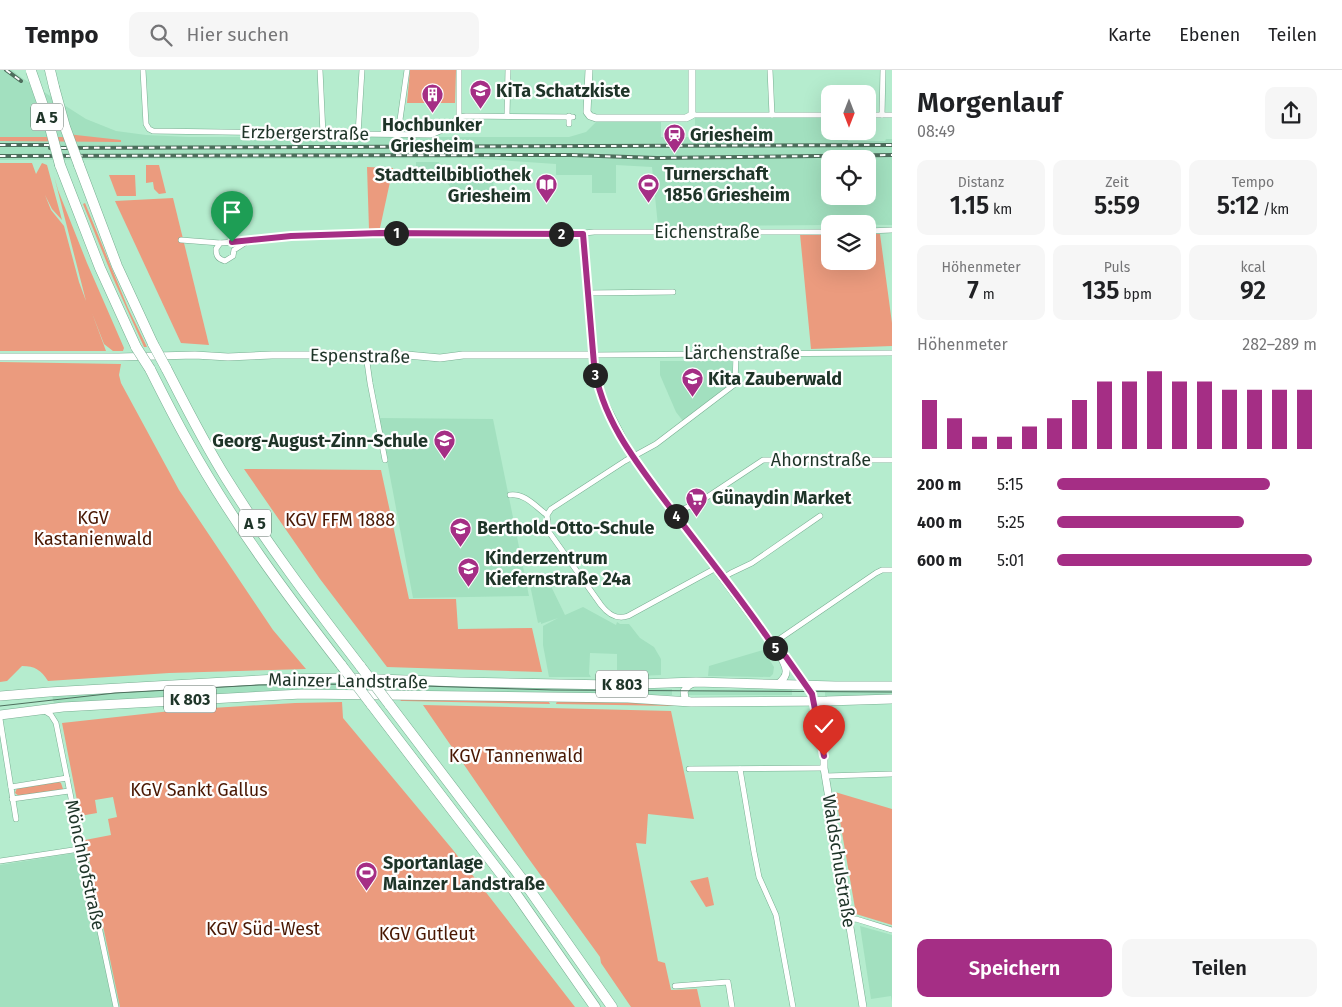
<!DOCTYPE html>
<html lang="de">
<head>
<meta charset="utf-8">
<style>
  :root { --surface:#fff; --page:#f6f6f6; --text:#202124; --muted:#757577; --line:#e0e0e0; --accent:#a52e85 }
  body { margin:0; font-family:"Fira Sans",sans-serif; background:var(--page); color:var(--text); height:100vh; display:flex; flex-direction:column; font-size:19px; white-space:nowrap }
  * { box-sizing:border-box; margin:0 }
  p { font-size:16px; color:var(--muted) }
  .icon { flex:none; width:28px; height:28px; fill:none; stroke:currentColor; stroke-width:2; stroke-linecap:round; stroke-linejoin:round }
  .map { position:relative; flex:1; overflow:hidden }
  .panel { display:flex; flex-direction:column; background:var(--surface); width:450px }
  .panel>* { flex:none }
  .needle { width:32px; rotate:180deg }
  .tools { position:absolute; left:821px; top:15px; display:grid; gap:10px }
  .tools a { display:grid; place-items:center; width:55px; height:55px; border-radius:10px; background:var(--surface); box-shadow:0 5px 20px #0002; font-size:25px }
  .pin { position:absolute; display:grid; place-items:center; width:42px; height:42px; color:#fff; margin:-51px -21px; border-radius:50% 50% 50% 0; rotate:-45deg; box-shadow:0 0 5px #0007 }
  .pin .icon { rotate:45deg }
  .km { position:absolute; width:25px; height:25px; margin:-12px; border-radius:50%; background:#222; color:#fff; font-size:14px; line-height:25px; text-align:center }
  .round { display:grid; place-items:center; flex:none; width:52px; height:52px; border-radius:10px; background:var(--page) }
  .headline { display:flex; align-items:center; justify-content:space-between; height:85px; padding:0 25px }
  h1 { font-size:28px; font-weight:600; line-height:38px }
  .stats { display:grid; grid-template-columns:repeat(3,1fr); gap:8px; height:85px; padding:5px 25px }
  .stats div { display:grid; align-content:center; border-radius:10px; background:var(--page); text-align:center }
  .stats b { font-size:25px; font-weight:600 }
  .stats small { font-size:14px; font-weight:400 }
  .stats p { font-size:14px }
  .chart { height:140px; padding:10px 25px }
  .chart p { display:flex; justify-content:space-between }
  .chart svg { width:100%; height:90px; margin-top:5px; stroke:var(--accent); stroke-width:6 }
  .action { display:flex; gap:10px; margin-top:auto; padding:10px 25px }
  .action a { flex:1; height:58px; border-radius:10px; background:var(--accent); color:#fff; font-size:20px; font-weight:600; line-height:58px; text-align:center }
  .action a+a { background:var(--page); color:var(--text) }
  ul { padding:0 25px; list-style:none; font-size:16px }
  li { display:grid; grid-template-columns:80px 60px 1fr; align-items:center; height:38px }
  li i { height:12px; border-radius:6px; background:var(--accent) }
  header { display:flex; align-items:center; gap:30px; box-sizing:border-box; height:70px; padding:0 25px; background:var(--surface); border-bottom:1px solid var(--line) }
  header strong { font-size:24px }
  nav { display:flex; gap:28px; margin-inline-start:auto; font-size:18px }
  .search { width:350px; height:45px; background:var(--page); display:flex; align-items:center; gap:12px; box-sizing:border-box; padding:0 18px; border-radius:10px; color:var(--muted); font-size:19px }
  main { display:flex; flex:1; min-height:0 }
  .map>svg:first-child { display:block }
  .built { fill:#a2e0bf; fill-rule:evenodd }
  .green { fill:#eb9b7e }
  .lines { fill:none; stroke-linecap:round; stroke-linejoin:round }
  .minor-casing { stroke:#79ae92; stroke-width:6 }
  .tertiary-casing { stroke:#79ae92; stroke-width:8 }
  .primary-casing { stroke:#79ae92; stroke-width:10 }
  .motorway-casing { stroke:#79ae92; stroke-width:11 }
  .minor { stroke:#fff; stroke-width:5 }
  .tertiary { stroke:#fff; stroke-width:7 }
  .primary { stroke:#fff; stroke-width:9 }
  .motorway { stroke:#fff; stroke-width:10 }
  .tram { stroke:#4d6e5c; stroke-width:1 }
  .rail-casing { stroke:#4d6e5c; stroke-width:4 }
  .rail { stroke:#fefefe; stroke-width:2; stroke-dasharray:5.5; stroke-linecap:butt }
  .motorway-bridge-casing { stroke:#79ae92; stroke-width:11; stroke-linecap:butt }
  .motorway-bridge { stroke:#fff; stroke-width:10 }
  .route-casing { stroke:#fff; stroke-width:10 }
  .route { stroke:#a52e85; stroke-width:6 }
  .labels { text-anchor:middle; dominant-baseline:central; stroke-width:4.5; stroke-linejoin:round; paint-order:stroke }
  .shield { fill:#fefefe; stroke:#617168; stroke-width:1 }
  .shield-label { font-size:16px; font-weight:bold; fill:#1e3428 }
  .poi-label { font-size:18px; font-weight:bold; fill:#1e3428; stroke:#fefefe; text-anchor:start }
  .street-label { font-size:18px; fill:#1e3428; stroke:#fefefe }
  .park-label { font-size:18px; fill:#491702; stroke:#fefefe }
</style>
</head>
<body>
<header>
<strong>Tempo</strong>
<div class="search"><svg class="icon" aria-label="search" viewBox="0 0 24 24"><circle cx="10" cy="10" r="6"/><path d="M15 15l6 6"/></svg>Hier suchen</div>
<nav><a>Karte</a><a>Ebenen</a><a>Teilen</a></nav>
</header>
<main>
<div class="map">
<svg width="892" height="937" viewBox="0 0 892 937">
  <rect width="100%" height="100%" fill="#b5ecce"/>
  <g class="built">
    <path d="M0 0H12L22 8 86 49 116 61 146 65 189 67H569L586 62 596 52 661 51V67H690L691 70H695V47H830V61H847L848 71H885L886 69H892V155L830 154V155L658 156 652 97 616 95V123H592V105H556V94L468 88 0 90ZM830 89H868V126H830Z"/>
    <polygon points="416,92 439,92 440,97 456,107 493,108 494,122 452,122 449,115 442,108 416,107"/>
    <polygon points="660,291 732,291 732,315 683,351 676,342 660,305"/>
    <polygon points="379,348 493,349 529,526 413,528"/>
    <polygon points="548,510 565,545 583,537 616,555 617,552 620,554 629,554 640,568 654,577 661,589 661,605 617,607 617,584 590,583 589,604 591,607 549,607 543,575 543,556 558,548 541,554 541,552 538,553 530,515"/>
    <polygon points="763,580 774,597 773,604 770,607 708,606 709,596"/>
    <polygon points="313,611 672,619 672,625 395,621 54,634 52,625 260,614 313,613"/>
    <polygon points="792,619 792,625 687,625 688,620"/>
    <polygon points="892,620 892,625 825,626 825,621"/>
    <polygon points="87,781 120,937 0,937 0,795"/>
    <polygon points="860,856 892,865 892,932 891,926 871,929"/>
  </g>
  <g class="green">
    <polygon points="410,0 456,0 455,33 407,33"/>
    <polygon points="67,64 121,70 121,72 0,71 0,67 64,67"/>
    <polygon points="0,93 32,93 36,104 42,93 47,95 62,150 52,139 45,125 51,140 64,156 79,212 86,231 54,106 58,120 87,193 124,278 123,281 113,281 104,274 92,243 106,281 0,281"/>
    <polygon points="146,95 159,95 166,123 159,124 154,119 153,112 146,113"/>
    <polygon points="367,97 393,98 380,158 369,159"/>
    <polygon points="109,105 135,105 136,126 117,126"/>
    <polygon points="173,128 209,275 181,273 115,131"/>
    <polygon points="85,133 128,238 147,277 144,277 113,208 83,134"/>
    <polygon points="800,164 830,164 830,191 868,191 868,164 880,164 892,253 892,276 811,279"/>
    <path d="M0 292 121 294 119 305 121 313 179 420 273 560 306 599 169 603 48 611C41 600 35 596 22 596L7 611 0 612Z"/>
    <polygon points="244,399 381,400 409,529 456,529 458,559 532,558 542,602 387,597 320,509"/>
    <polygon points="398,627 548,630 550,634 404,631 401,631"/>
    <polygon points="557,631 675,634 675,636 556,634"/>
    <polygon points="342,632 343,648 453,780 575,937 120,937 85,770 111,765 108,749 117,747 113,727 95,730 97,743 80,746 62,653 180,640 295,633"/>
    <polygon points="423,635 671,641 694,749 648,744 646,774 636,773 658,891 665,893 671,920 697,919 701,937 631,937 601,893 600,887 526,785"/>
    <polygon points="59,712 61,713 63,719 60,721 19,726 15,723 17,718"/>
    <polygon points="835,722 892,739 892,855 856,844"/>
    <polygon points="708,807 714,835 706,837 690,811"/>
  </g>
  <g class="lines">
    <defs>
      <g id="minor">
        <polyline points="143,0 146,54 149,59 153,61 431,65 445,59 459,47"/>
        <polyline points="320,0 323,64"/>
        <polyline points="459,0 459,47"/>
        <polyline points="770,0 772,45"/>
        <polyline points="692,45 830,45"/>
        <polyline points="868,45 892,45"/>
        <polyline points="882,45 883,0"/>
        <polyline points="507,46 508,0"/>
        <polyline points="569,46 569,54"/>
        <polyline points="459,47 466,46 573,47"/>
        <polyline points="358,64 362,0"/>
        <polyline points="398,64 407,0"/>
        <polyline points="868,161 892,160"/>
        <polyline points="583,164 593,285 892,283"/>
        <polyline points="181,170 220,173"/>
        <path d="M248 171C324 163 400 164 476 164 515 164 555 167 594 162H830"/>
        <path d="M248 171 234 180 233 186 225 191C218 189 216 186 216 179L220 173Z"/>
        <polyline points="588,223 673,222"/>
        <polyline points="366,285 370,313 385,390"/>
        <path d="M510 425C525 423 536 437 547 445"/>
        <polyline points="675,445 683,439 698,433 763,390 892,390"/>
        <path d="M716 498 628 546C616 550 608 544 601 535L549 462 547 445 551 439 625 391 656 374 735 314 736 284"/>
        <polyline points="723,508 731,503 752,493 820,446"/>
        <polyline points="772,574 876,503 882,500 892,500"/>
        <polyline points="43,640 51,645 56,653 80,773 79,777 84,786 116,937"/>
        <polyline points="0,649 16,749"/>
        <polyline points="689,699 824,698"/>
        <polyline points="740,699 754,782 759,807 776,845 793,937"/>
        <polyline points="826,706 892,704"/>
        <polyline points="11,717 67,708"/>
        <polyline points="12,729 69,721"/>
        <polyline points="0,791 73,780 79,777"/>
        <polyline points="848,850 856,849 892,860"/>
        <polyline points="675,916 728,912 732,937"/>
      </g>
      <g id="tertiary">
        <polyline points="589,0 587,42 590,46 596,48 686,48 692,45 692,0"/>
        <polyline points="0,287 119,287 195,285 228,287 272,285 407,285 440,288 463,285 593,285 597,313 603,330 625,373 639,396 772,574 786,587 812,624 815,631 824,688 824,698 863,937"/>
        <path d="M778 614C792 603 785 596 779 583"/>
        <polyline points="691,632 685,629 684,621 688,616 693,613"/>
      </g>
      <g id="primary">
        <polyline points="0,626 49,622 278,609 352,608 459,612 611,615 696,612 835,616 892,616"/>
        <polyline points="0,645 63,637 302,624 628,628 691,632 827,631 892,629"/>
      </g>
      <g id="motorway">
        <polyline points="50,0 54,17"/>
        <polyline points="60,95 100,198 136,277"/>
        <polyline points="79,95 117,196 153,274"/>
        <path d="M166 298C185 335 204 373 226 408 267 474 314 536 361 597"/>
        <path d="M150 299C162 323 174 347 187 370 231 450 286 524 342 596"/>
        <polyline points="371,634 514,821 595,937"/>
        <polyline points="389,634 522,809 612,937"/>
      </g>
    </defs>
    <use href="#minor" class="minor-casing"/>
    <use href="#tertiary" class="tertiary-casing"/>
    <use href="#primary" class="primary-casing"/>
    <use href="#motorway" class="motorway-casing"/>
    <use href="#minor" class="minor"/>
    <use href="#tertiary" class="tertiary"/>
    <use href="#primary" class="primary"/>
    <use href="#motorway" class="motorway"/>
    <polyline class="tram" points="0,636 115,623 259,615 358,614 553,620 892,622"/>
    <defs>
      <g id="rail">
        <polyline points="6,0 21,11"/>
        <polyline points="0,75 57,75"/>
        <polyline points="50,78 892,75"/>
        <polyline points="0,86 571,85 657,88 892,85"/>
      </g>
    </defs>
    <use href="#rail" class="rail-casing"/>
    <use href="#rail" class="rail"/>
    <defs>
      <g id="motorway-bridge">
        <polyline points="31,1 48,50 60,95"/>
        <polyline points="54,17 65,57 79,95"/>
        <polyline points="153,274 166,298"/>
        <polyline points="136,277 150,299"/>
        <polyline points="342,596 371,634"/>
        <polyline points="361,597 389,634"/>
      </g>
    </defs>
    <use href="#motorway-bridge" class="motorway-bridge-casing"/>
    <use href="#motorway-bridge" class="motorway-bridge"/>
  </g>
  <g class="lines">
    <defs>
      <path id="route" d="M232 172 291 166 380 163 583 164 594 294C601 350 639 396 672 440 705 484 741 528 772 574L786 587 812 624 824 686"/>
    </defs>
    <use href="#route" class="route-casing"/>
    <use href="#route" class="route"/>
  </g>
  <defs>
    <symbol id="school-pin" viewBox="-11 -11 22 30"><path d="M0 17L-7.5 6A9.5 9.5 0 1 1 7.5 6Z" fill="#a52e85" stroke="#fefefe"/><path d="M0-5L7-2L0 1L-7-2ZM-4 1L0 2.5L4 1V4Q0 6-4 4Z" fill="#fff"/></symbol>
    <symbol id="building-pin" viewBox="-11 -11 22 30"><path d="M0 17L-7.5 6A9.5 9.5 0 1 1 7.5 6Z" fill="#a52e85" stroke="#fefefe"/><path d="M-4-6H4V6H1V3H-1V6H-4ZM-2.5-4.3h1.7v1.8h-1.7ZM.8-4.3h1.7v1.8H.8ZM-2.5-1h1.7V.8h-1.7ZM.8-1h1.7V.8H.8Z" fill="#fff"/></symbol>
    <symbol id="station-pin" viewBox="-11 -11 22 30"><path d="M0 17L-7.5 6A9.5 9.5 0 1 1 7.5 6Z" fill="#a52e85" stroke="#fefefe"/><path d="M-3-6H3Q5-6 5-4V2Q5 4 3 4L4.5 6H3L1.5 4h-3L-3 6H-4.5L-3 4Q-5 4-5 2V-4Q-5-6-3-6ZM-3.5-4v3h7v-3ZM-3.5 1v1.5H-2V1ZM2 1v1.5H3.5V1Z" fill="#fff"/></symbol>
    <symbol id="stadium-pin" viewBox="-11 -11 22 30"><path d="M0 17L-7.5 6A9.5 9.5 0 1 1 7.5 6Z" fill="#a52e85" stroke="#fefefe"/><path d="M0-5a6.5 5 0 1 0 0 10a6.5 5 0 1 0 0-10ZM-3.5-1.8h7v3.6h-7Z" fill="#fff"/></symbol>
    <symbol id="library-pin" viewBox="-11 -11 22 30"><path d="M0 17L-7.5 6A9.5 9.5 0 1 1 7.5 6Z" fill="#a52e85" stroke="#fefefe"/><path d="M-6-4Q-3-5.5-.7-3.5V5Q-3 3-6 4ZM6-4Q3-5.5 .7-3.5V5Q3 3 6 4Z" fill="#fff"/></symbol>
    <symbol id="supermarket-pin" viewBox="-11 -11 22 30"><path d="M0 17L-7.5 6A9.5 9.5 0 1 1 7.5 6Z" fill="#a52e85" stroke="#fefefe"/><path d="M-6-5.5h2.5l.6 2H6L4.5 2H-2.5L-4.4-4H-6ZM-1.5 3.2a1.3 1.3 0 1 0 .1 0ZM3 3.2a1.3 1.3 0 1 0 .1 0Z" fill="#fff"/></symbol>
  </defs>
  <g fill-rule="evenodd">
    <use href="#school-pin" x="468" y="8" width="25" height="34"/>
    <use href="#building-pin" x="420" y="12" width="25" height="34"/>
    <use href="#station-pin" x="662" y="52" width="25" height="34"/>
    <use href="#stadium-pin" x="636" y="102" width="25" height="34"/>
    <use href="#library-pin" x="534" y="102" width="25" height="34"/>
    <use href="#school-pin" x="680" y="296" width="25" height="34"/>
    <use href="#school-pin" x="432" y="358" width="25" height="34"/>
    <use href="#supermarket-pin" x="684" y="416" width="25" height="34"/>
    <use href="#school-pin" x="448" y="446" width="25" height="34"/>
    <use href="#school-pin" x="456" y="486" width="25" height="34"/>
    <use href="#stadium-pin" x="354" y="790" width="25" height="34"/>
  </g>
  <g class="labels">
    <g class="shield">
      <rect x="31" y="33.5" width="32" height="27" rx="4"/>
      <rect x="239" y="439.5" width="32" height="27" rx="4"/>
      <rect x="596" y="600.5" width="52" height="27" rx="4"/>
      <rect x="164" y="615.5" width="52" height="27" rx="4"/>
    </g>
    <g class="shield-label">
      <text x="47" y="47">A 5</text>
      <text x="255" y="453">A 5</text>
      <text x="622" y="614">K 803</text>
      <text x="190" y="629">K 803</text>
    </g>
    <g class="poi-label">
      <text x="496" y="21">KiTa Schatzkiste</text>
      <text x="432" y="55" text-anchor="middle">Hochbunker<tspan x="432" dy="21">Griesheim</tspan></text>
      <text x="690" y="65">Griesheim</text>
      <text x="664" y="104">Turnerschaft<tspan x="664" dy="21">1856 Griesheim</tspan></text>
      <text x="531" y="105" text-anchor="end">Stadtteilbibliothek<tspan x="531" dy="21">Griesheim</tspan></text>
      <text x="708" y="309">Kita Zauberwald</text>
      <text x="428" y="371" text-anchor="end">Georg-August-Zinn-Schule</text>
      <text x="712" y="428">Günaydin Market</text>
      <text x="477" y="458">Berthold-Otto-Schule</text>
      <text x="485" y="488">Kinderzentrum<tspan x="485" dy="21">Kiefernstraße 24a</tspan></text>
      <text x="383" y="793">Sportanlage<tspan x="383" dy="21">Mainzer Landstraße</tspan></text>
    </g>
    <g class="street-label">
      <text transform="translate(305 63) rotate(1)">Erzbergerstraße</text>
      <text x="707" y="162">Eichenstraße</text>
      <text x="742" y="283">Lärchenstraße</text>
      <text transform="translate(360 286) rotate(1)">Espenstraße</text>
      <text x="821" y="390">Ahornstraße</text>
      <text transform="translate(348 611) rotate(1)">Mainzer Landstraße</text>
      <text transform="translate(839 791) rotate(81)">Waldschulstraße</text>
      <text transform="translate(85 795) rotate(78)">Mönchhofstraße</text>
    </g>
    <g class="park-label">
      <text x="93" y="448">KGV<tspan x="93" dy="21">Kastanienwald</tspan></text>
      <text x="340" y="450">KGV FFM 1888</text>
      <text x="516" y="686">KGV Tannenwald</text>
      <text x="199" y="720">KGV Sankt Gallus</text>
      <text x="263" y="859">KGV Süd-West</text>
      <text x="427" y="864">KGV Gutleut</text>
    </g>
  </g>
</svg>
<div class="tools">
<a><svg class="needle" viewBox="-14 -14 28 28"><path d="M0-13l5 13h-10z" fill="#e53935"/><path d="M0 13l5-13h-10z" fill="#757577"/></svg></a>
<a><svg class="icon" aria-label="locate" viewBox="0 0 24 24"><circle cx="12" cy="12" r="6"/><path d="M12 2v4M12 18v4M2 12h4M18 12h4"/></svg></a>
<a><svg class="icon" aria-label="layers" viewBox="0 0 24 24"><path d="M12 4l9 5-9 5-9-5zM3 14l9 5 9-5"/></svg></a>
</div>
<div class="pin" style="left:232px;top:172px;background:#1e9e55"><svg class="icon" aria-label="arrive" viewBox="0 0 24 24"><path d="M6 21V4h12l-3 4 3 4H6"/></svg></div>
<div class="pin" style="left:824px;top:686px;background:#d93025"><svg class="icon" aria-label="check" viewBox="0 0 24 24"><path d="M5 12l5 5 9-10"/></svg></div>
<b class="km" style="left:396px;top:163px">1</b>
<b class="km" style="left:561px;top:164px">2</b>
<b class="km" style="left:595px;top:305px">3</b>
<b class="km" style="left:676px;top:446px">4</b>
<b class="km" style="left:775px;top:578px">5</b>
</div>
<section class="panel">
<div class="headline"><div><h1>Morgenlauf</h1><p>08:49</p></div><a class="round"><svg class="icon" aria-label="share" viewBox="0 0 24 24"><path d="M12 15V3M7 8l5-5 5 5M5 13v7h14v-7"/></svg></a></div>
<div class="stats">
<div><p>Distanz</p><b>1.15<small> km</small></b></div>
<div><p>Zeit</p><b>5:59</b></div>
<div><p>Tempo</p><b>5:12<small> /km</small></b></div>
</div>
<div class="stats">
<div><p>Höhenmeter</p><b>7<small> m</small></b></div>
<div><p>Puls</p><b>135<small> bpm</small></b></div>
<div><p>kcal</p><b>92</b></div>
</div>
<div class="chart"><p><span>Höhenmeter</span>282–289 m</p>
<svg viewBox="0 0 160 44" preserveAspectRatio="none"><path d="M5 44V20M15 44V29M25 44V38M35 44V38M45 44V33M55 44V29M65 44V20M75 44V11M85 44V11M95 44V6M105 44V11M115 44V11M125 44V15M135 44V15M145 44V15M155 44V15"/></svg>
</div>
<ul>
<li><b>200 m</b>5:15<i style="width:82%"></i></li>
<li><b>400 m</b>5:25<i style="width:72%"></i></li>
<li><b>600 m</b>5:01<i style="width:98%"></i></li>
</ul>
<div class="action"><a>Speichern</a><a>Teilen</a></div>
</section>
</main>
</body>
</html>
